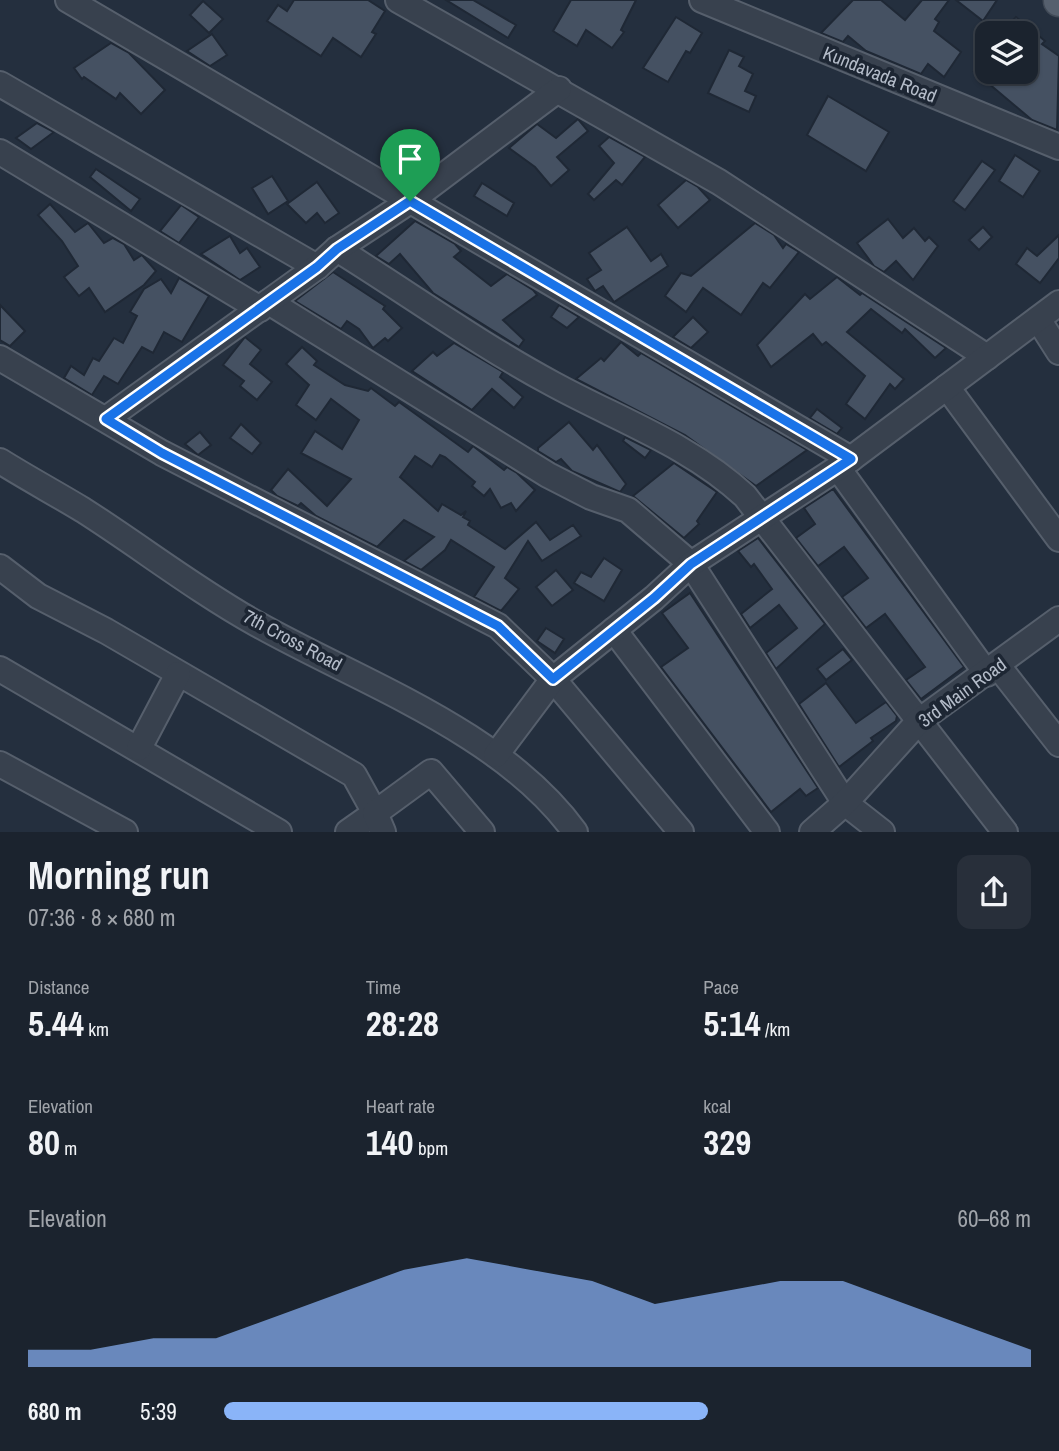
<!DOCTYPE html>
<html lang="en">
<head>
<meta charset="utf-8">
<style>
  :root { --surface:#1b232e; --page:#282f3a; --text:#f1f3f6; --muted:#a0a4aa; --line:#39404a; --accent:#8ab4f8 }
  body { margin:0; font-family:"Archivo Narrow",sans-serif; background:var(--page); color:var(--text); height:100vh; display:flex; flex-direction:column; font-size:26px; white-space:nowrap }
  * { box-sizing:border-box; margin:0 }
  p { font-size:23px; color:var(--muted) }
  .icon { flex:none; width:38px; height:38px; fill:none; stroke:currentColor; stroke-width:2; stroke-linecap:round; stroke-linejoin:round }
  .map { position:relative; height:832px; overflow:hidden }
  .drawer { display:flex; flex-direction:column; background:var(--surface); flex:1 }
  .drawer>* { flex:none }
  .tools { position:absolute; left:975px; top:21px; display:grid; gap:14px }
  .tools a { display:grid; place-items:center; width:63px; height:63px; border-radius:14px; background:var(--surface); box-shadow:0 2px 5px #0004,0 0 0 2px var(--line); font-size:35px }
  .pin { position:absolute; display:grid; place-items:center; width:60px; height:60px; color:#fff; margin:-72px -30px; border-radius:50% 50% 50% 0; rotate:-45deg; box-shadow:0 0 7px #0007 }
  .pin .icon { rotate:45deg }
  .round { display:grid; place-items:center; flex:none; width:74px; height:74px; border-radius:14px; background:var(--page) }
  .headline { display:flex; align-items:center; justify-content:space-between; height:119px; padding:0 28px }
  h1 { font-size:38px; font-weight:800; line-height:52px }
  .figures { display:grid; grid-template-columns:repeat(3,1fr); gap:10px; height:119px; padding:7px 28px }
  .figures div { display:grid; align-content:center }
  .figures b { font-size:35px; font-weight:800 }
  .figures small { font-size:19px; font-weight:400 }
  .figures p { font-size:19px }
  .chart { height:196px; padding:14px 28px }
  .chart p { display:flex; justify-content:space-between }
  .chart svg { width:100%; height:126px; margin-top:7px; fill:var(--accent); opacity:.7 }
  ul { padding:0 28px; list-style:none; font-size:23px }
  li { display:grid; grid-template-columns:112px 84px 1fr; align-items:center; height:52px }
  li i { height:18px; border-radius:9px; background:var(--accent) }
  .map>svg:first-child { display:block }
  .building { fill:#455162; stroke:#1f2835; stroke-width:2 }
  .lines { fill:none; stroke-linecap:round; stroke-linejoin:round }
  .minor-casing { stroke:#565f6c; stroke-width:28 }
  .major-casing { stroke:#414a57; stroke-width:33 }
  .minor { stroke:#38414e; stroke-width:24 }
  .major { stroke:#56606e; stroke-width:30 }
  .route-casing { stroke:#fff; stroke-width:14 }
  .route { stroke:#1a73e8; stroke-width:9 }
  .labels { text-anchor:middle; dominant-baseline:central; stroke-width:7; stroke-linejoin:round; paint-order:stroke }
  .street-label { font-size:19px; fill:#b4bcc9; stroke:#1d2633 }
</style>
</head>
<body>
<div class="map">
<svg width="1059" height="832" viewBox="0 0 1059 832">
  <rect width="100%" height="100%" fill="#242f3e"/>
  <g class="building">
    <polygon points="294,0 368,0 385,11 372,32 376,34 361,57 333,38 321,56 267,21 278,5 287,11"/>
    <polygon points="446,0 473,0 516,25 508,38"/>
    <polygon points="571,0 636,0 621,30 624,32 612,48 586,30 577,46 553,31"/>
    <polygon points="853,0 881,0 905,20 922,0 949,0 935,19 939,22 934,31 961,52 944,77 928,64 921,74 866,51 848,36 843,42 821,33"/>
    <polygon points="956,0 997,0 983,21"/>
    <polygon points="203,1 223,19 209,33 190,15"/>
    <polygon points="676,17 702,33 690,53 686,51 668,82 643,68"/>
    <polygon points="1016,17 1045,41 1042,44 1059,56 1057,130 1032,120 975,72 1026,72 1026,33 1000,33"/>
    <polygon points="212,34 227,55 210,66 187,51"/>
    <polygon points="111,43 129,53 165,90 141,114 120,93 116,99 84,77 82,79 74,68"/>
    <polygon points="729,50 744,57 739,66 753,74 745,91 756,96 749,112 708,93"/>
    <polygon points="828,96 889,132 866,171 807,135"/>
    <polygon points="578,119 588,131 557,157 569,170 551,186 535,167 509,148 537,124 556,138"/>
    <polygon points="37,123 54,132 31,149 16,138"/>
    <polygon points="609,137 645,157 622,185 616,180 594,200 588,194 614,163 599,146"/>
    <polygon points="1015,155 1040,171 1023,197 999,181"/>
    <polygon points="982,161 995,170 965,210 953,201"/>
    <polygon points="96,169 140,199 131,211 90,177"/>
    <polygon points="272,176 288,201 268,214 252,188"/>
    <polygon points="686,180 698,187 710,200 678,228 658,205"/>
    <polygon points="317,182 339,213 325,223 317,213 306,223 287,204"/>
    <polygon points="482,183 514,203 507,216 474,196"/>
    <polygon points="50,204 75,232 88,223 104,243 113,238 124,244 134,260 142,255 156,271 144,285 105,312 89,288 79,296 64,277 78,266 62,241 38,215"/>
    <polygon points="181,205 199,217 179,243 160,231"/>
    <polygon points="888,219 903,238 914,228 925,241 929,237 938,246 913,280 896,261 884,272 874,266 857,243"/>
    <polygon points="415,221 455,244 461,251 454,257 491,286 507,274 533,290 537,295 503,320 524,340 519,347 433,293 400,254 389,264 376,256"/>
    <polygon points="755,223 774,235 783,248 786,244 799,252 770,288 763,283 741,315 703,288 686,312 665,296 681,273 691,276"/>
    <polygon points="627,227 651,261 661,254 668,266 614,302 603,286 595,291 587,279 601,270 589,253"/>
    <polygon points="983,227 992,237 979,250 969,240"/>
    <polygon points="1059,235 1059,258 1040,283 1016,264 1027,248 1037,256"/>
    <polygon points="230,236 240,253 247,248 260,267 240,280 201,254"/>
    <polygon points="333,272 385,306 383,309 402,328 388,341 385,338 373,348 359,329 347,321 341,329 295,301"/>
    <polygon points="837,277 860,295 862,293 946,348 935,358 905,329 902,333 871,309 847,332 904,379 895,389 890,384 865,419 846,404 865,376 826,342 822,345 813,334 771,367 757,345 805,294 810,299"/>
    <polygon points="179,278 209,296 182,342 164,332 153,353 142,347 118,384 104,376 92,395 64,378 71,366 84,375 93,358 99,361 114,338 123,343 137,316 130,312 144,289 161,279 171,293"/>
    <polygon points="0,305 25,331 10,346 0,340"/>
    <polygon points="559,305 579,317 567,328 551,317"/>
    <polygon points="693,317 708,332 691,348 673,337"/>
    <polygon points="245,337 261,350 250,364 272,382 257,400 240,386 244,381 223,365"/>
    <polygon points="621,342 638,356 641,353 807,450 756,486 685,435 576,379 601,358 604,361"/>
    <polygon points="454,343 503,372 500,377 523,397 514,408 492,389 472,410 412,371 433,352 437,356"/>
    <polygon points="302,347 317,361 314,365 345,385 368,391 371,388 395,406 399,402 468,452 473,446 504,470 507,467 517,473 535,490 516,511 511,503 501,508 490,489 484,496 472,486 475,482 445,457 440,455 432,467 415,456 400,477 438,511 442,504 461,515 466,511 463,517 470,521 468,525 505,549 536,522 550,540 573,525 581,536 542,561 528,541 505,578 519,589 501,611 474,597 494,567 451,540 445,550 421,570 404,561 434,537 404,520 377,547 316,516 301,503 298,506 277,496 271,490 288,469 327,506 351,479 301,453 315,431 342,449 359,420 331,399 316,420 296,405 309,385 286,364"/>
    <polygon points="817,409 842,428 837,434 810,418"/>
    <polygon points="569,422 593,450 597,445 626,484 620,492 572,471 561,459 556,462 538,451 538,448"/>
    <polygon points="241,424 261,443 252,454 230,438"/>
    <polygon points="200,432 211,445 198,455 185,444"/>
    <polygon points="625,437 651,450 645,458 623,441"/>
    <polygon points="674,463 717,492 697,521 699,524 684,538 633,496"/>
    <polygon points="833,489 964,667 921,699 906,680 925,667 885,614 866,628 842,597 868,578 844,547 818,566 796,538 815,524 804,508"/>
    <polygon points="758,538 825,624 776,669 766,653 797,628 779,605 750,628 741,614 772,589 754,564 751,567 738,551"/>
    <polygon points="604,558 622,570 604,601 574,583 581,572 591,577"/>
    <polygon points="556,570 573,590 552,606 536,587"/>
    <polygon points="690,593 818,788 806,796 800,789 771,812 661,667 688,648 662,613"/>
    <polygon points="546,628 564,639 555,653 537,641"/>
    <polygon points="843,649 852,660 826,680 817,669"/>
    <polygon points="826,683 856,723 886,702 897,716 896,721 871,738 873,741 839,767 799,704"/>
  </g>
  <g class="lines">
    <defs>
      <g id="minor">
        <polyline points="68,0 851,459"/>
        <polyline points="398,0 719,182 987,357"/>
        <polyline points="702,0 1059,147"/>
        <polyline points="0,84 317,267"/>
        <polyline points="0,152 260,309"/>
        <path d="M337 249C408 293 480 345 553 384 619 420 690 445 745 496L1005 832"/>
        <polyline points="269,302 548,475 591,497 628,510 691,564 845,803 882,832"/>
        <polyline points="1038,319 1059,352"/>
        <polyline points="0,358 162,453 498,626 553,679 681,832"/>
        <polyline points="947,387 1059,539"/>
        <polyline points="106,419 317,267 337,249 410,201 559,89"/>
        <path d="M0 461C27 478 55 493 83 510 141 547 196 590 257 624 360 682 503 732 575 832"/>
        <polyline points="838,468 987,674"/>
        <polyline points="0,567 38,596 106,631 354,775 375,813 348,832"/>
        <polyline points="614,630 767,832"/>
        <polyline points="998,666 1059,744"/>
        <polyline points="0,669 279,832"/>
        <polyline points="139,748 178,674"/>
        <polyline points="496,755 553,679 654,598 691,564 844,464 1059,303"/>
        <polyline points="0,764 125,832"/>
        <polyline points="383,832 375,813 431,772 482,832"/>
        <polyline points="812,832 845,803 919,721 1059,619"/>
      </g>
      <polyline id="major" points="1059,0 1059,1"/>
    </defs>
    <use href="#minor" class="minor-casing"/>
    <use href="#major" class="major-casing"/>
    <use href="#minor" class="minor"/>
    <use href="#major" class="major"/>
  </g>
  <g class="lines">
    <defs>
      <polygon id="route" points="410,201 851,459 691,564 654,598 553,679 498,626 162,453 106,419 317,267 337,249"/>
    </defs>
    <use href="#route" class="route-casing"/>
    <use href="#route" class="route"/>
  </g>
  <g class="labels">
    <g class="street-label">
      <text transform="translate(880 74) rotate(22)">Kundavada Road</text>
      <text transform="translate(293 640) rotate(28)">7th Cross Road</text>
      <text transform="translate(962 692) rotate(-36)">3rd Main Road</text>
    </g>
  </g>
</svg>
<div class="tools">
<a><svg class="icon" aria-label="layers" viewBox="0 0 24 24"><path d="M12 4l9 5-9 5-9-5zM3 14l9 5 9-5"/></svg></a>
</div>
<div class="pin" style="left:410px;top:201px;background:#1e9e55"><svg class="icon" aria-label="arrive" viewBox="0 0 24 24"><path d="M6 21V4h12l-3 4 3 4H6"/></svg></div>
</div>
<section class="drawer">
<div class="headline"><div><h1>Morning run</h1><p>07:36 · 8 × 680 m</p></div><a class="round"><svg class="icon" aria-label="share" viewBox="0 0 24 24"><path d="M12 15V3M7 8l5-5 5 5M5 13v7h14v-7"/></svg></a></div>
<div class="figures">
<div><p>Distance</p><b>5.44<small> km</small></b></div>
<div><p>Time</p><b>28:28</b></div>
<div><p>Pace</p><b>5:14<small> /km</small></b></div>
</div>
<div class="figures">
<div><p>Elevation</p><b>80<small> m</small></b></div>
<div><p>Heart rate</p><b>140<small> bpm</small></b></div>
<div><p>kcal</p><b>329</b></div>
</div>
<div class="chart"><p><span>Elevation</span>60–68 m</p>
<svg viewBox="0 0 160 44" preserveAspectRatio="none"><path d="M0 44V38L10 38L20 34L30 34L40 26L50 18L60 10L70 6L80 10L90 14L100 22L110 18L120 14L130 14L140 22L150 30L160 38V44z"/></svg>
</div>
<ul>
<li><b>680 m</b>5:39<i style="width:60%"></i></li>
</ul>
</section>
</body>
</html>
